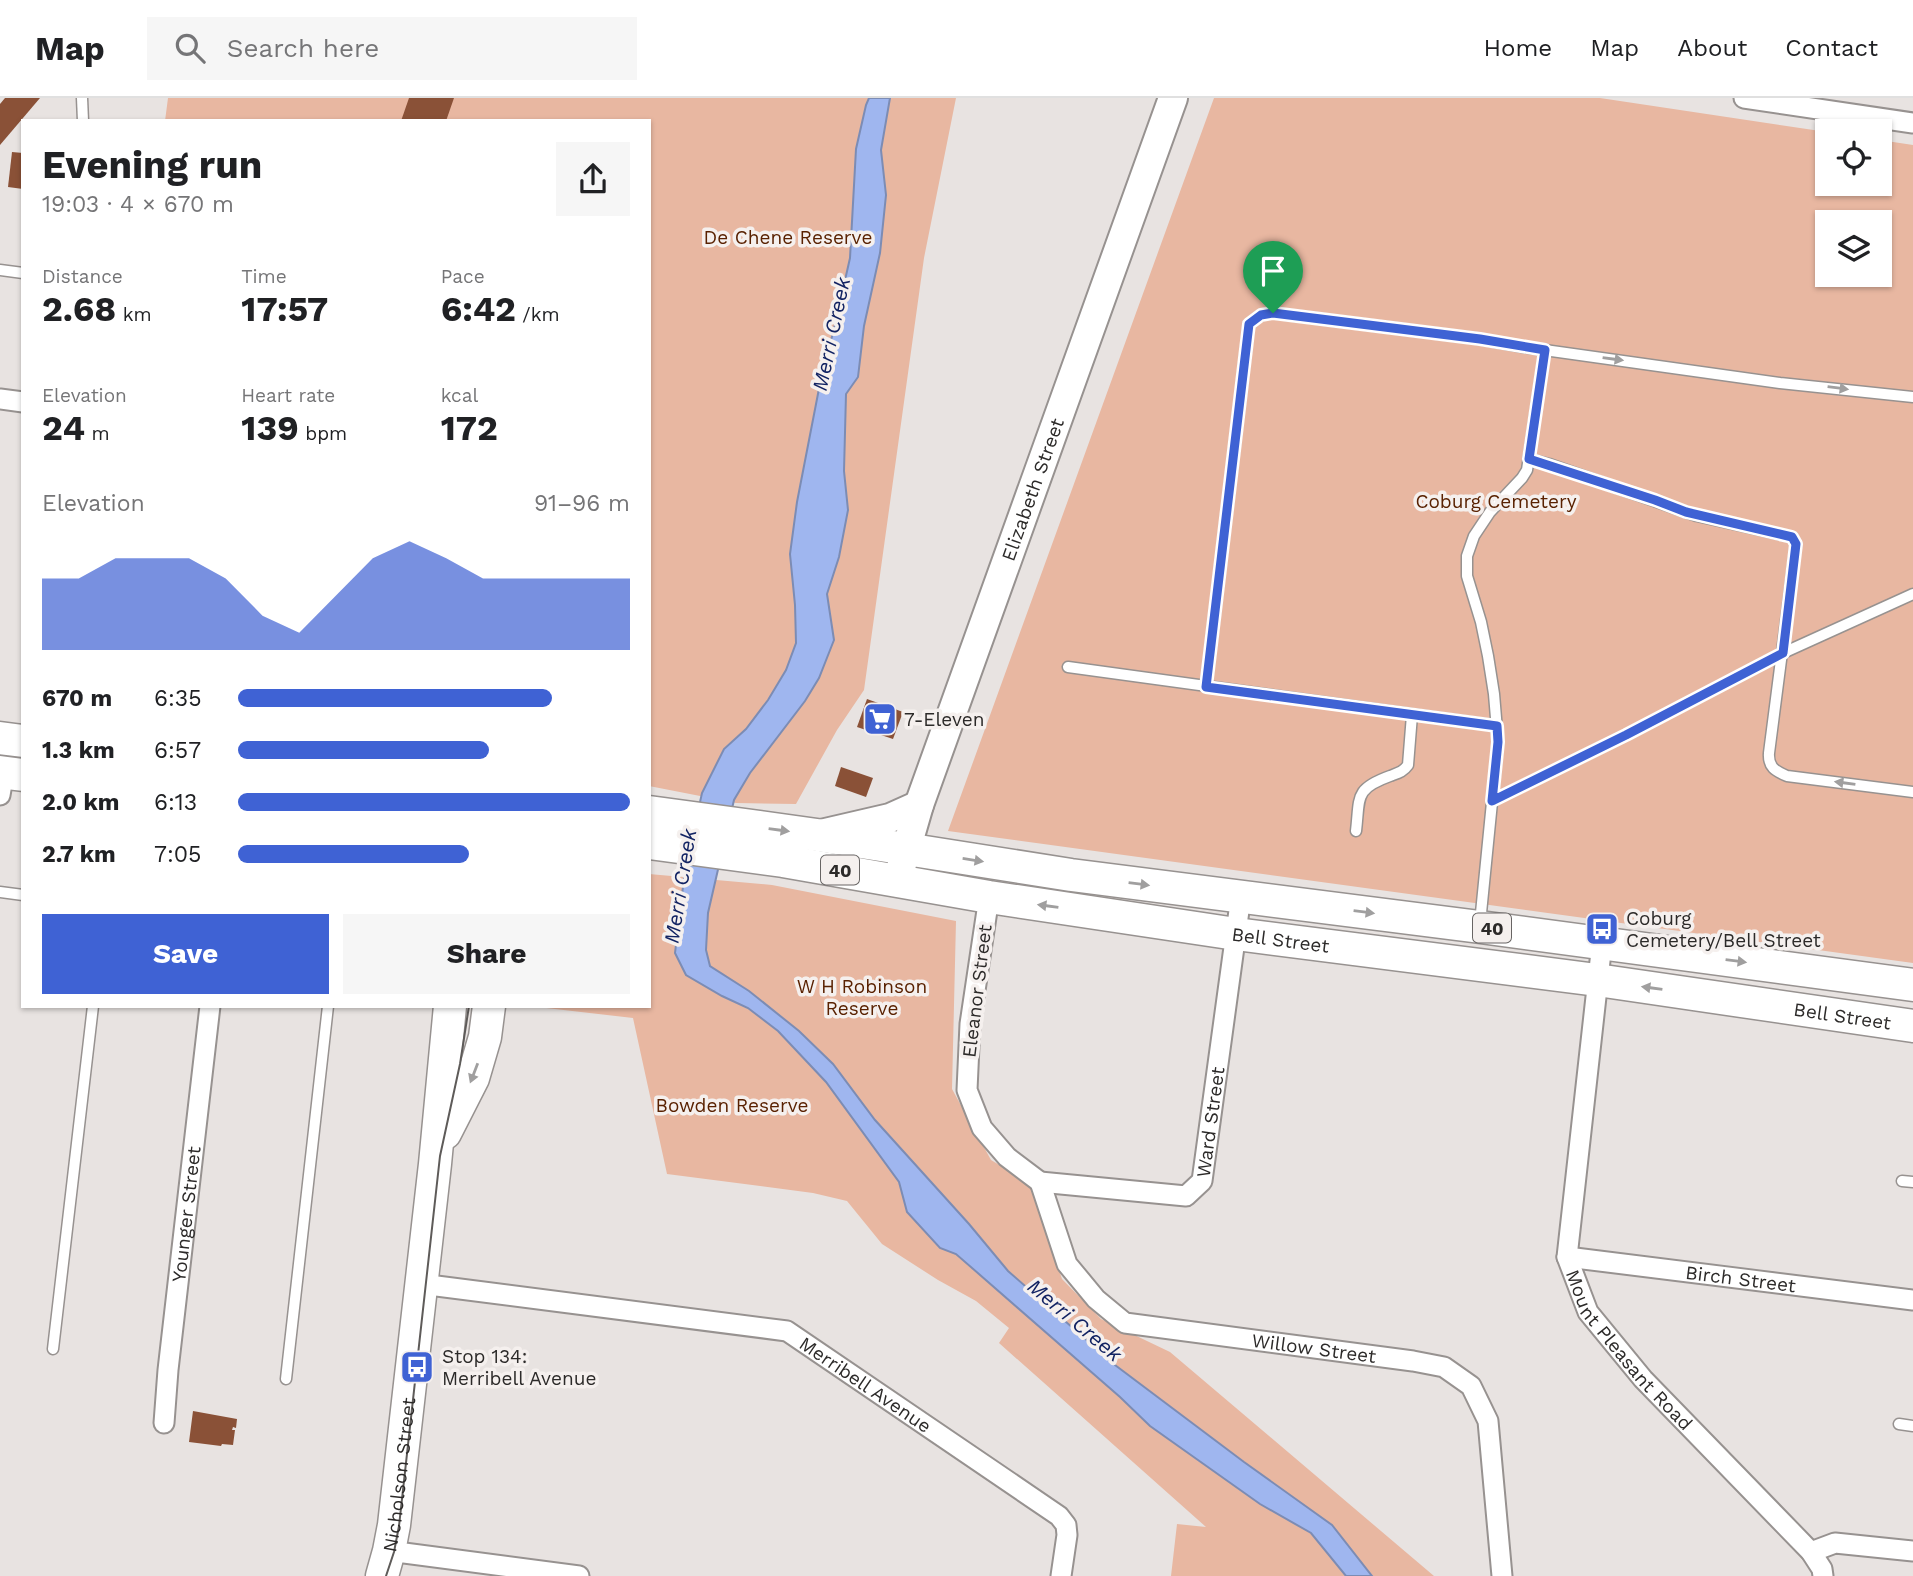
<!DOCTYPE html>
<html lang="en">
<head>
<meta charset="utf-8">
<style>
  :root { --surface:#fff; --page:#f6f6f6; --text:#202124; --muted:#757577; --line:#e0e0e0; --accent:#3f62d4 }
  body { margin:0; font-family:"Work Sans",sans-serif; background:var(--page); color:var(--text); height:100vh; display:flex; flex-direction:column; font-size:26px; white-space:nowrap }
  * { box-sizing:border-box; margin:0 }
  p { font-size:23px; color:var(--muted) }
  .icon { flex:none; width:38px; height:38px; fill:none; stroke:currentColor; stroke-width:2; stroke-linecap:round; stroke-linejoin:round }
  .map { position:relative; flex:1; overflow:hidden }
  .side { position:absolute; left:21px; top:21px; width:630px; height:889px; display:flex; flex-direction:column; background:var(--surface); border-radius:0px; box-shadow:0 2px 5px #0004 }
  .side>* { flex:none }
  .tools { position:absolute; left:1815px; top:21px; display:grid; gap:14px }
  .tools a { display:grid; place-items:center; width:77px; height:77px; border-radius:0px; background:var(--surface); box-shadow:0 2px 5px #0004; font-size:35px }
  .pin { position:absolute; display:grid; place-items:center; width:60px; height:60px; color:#fff; margin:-72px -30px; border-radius:50% 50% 50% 0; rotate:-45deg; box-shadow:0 0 7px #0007 }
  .pin .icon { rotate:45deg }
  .round { display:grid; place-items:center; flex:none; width:74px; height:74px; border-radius:0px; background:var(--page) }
  .head { display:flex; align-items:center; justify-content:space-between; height:119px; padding:0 21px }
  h1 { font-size:38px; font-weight:700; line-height:52px }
  .figures { display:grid; grid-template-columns:repeat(3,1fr); gap:10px; height:119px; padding:7px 21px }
  .figures div { display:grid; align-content:center }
  .figures b { font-size:35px; font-weight:700 }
  .figures small { font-size:19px; font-weight:400 }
  .figures p { font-size:19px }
  .chart { height:196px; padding:14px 21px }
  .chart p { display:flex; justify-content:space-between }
  .chart svg { width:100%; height:126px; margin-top:7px; fill:var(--accent); opacity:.7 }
  .button { display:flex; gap:14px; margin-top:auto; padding:14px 21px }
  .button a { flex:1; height:80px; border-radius:0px; background:var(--accent); color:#fff; font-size:28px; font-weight:700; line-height:80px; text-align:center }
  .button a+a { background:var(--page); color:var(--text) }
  ul { padding:0 21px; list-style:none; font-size:23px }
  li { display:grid; grid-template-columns:112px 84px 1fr; align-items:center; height:52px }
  li i { height:18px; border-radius:9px; background:var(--accent) }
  header { display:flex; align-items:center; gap:42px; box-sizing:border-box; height:98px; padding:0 35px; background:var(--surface); border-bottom:2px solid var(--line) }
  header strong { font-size:33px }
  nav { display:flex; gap:38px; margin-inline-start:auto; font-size:24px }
  .search { width:490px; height:63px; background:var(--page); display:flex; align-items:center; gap:18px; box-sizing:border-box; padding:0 24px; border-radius:0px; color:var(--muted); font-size:26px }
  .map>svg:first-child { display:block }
  .green { fill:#e8b7a1; fill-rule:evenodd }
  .water { fill:#9fb6ef; stroke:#7c8cb4; stroke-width:2 }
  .building { fill:#8a5137 }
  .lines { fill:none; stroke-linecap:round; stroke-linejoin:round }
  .service-casing { stroke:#979290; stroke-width:13 }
  .minor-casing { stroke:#979290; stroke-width:23 }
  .secondary-casing { stroke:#979290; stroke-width:32 }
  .primary-casing { stroke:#979290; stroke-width:35 }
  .trunk-casing { stroke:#979290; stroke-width:35 }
  .service { stroke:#fff; stroke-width:10 }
  .minor { stroke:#fff; stroke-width:19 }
  .secondary { stroke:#fff; stroke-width:28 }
  .primary { stroke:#fff; stroke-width:32 }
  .trunk { stroke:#fff; stroke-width:32 }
  .tram { stroke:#5e5b59; stroke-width:2 }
  .oneway { fill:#a09f9f }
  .route-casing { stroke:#fff; stroke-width:14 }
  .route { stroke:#3f62d4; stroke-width:9 }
  .labels { text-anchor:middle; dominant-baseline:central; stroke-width:7; stroke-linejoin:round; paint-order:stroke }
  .shield { fill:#f5f0ee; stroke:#686564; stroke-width:2 }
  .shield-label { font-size:18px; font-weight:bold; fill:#2c2a29 }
  .park-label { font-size:19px; fill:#592101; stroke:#f5f0ee }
  .street-label { font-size:19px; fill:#2c2a29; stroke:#f5f0ee }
  .poi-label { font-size:19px; fill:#2c2a29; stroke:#f5f0ee; text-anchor:start }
  .water-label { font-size:21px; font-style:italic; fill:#122363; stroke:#f5f0ee }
</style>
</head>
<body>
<header>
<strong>Map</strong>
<div class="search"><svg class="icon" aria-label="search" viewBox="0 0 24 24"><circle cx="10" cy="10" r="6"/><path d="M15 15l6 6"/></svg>Search here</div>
<nav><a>Home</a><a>Map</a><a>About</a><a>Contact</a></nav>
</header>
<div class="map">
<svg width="1913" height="1478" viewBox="0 0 1913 1478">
  <rect width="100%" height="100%" fill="#e8e3e1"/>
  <g class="green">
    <polygon points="168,0 956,0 924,160 864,592 837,632 796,706 736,705 649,688 649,23 165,23"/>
    <path d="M1214 0H1600L1827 34V86H1880V42L1913 47V865L948 733ZM1827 124H1880V177H1827Z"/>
    <polygon points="649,776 772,787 956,823 952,991 991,1062 1030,1085 1062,1181 1101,1221 1170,1254 1434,1478 1171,1478 1177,1426 1206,1429 999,1245 1009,1230 976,1203 938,1182 882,1146 847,1103 813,1095 667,1076 633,920 529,908 649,908"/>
  </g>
  <polygon class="water" points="869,0 890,0 881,52 886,97 880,155 864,228 858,279 846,296 844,373 848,412 839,459 827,496 834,542 819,580 805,603 750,675 734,702 708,815 706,852 710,868 749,893 799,933 833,966 875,1022 969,1126 1008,1173 1115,1267 1244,1364 1332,1427 1372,1478 1346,1478 1311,1435 1260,1406 1150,1328 1120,1299 956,1156 940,1150 907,1114 899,1084 826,984 778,933 748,910 722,898 686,877 675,855 685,772 702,695 724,651 746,631 768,602 786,572 796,545 795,507 790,456 797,404 823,270 833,235 850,160 856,51 866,7"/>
  <g class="building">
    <polygon points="5,0 40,0 0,47 0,6"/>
    <polygon points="409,0 454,0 446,23 401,23"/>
    <polygon points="12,54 23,55 23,91 8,89"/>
    <polygon points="867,601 903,614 893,641 857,629"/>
    <polygon points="841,669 873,680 866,699 835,688"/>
    <polygon points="193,1313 237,1321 236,1330 233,1329 232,1332 235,1332 233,1347 222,1346 221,1348 189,1344"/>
  </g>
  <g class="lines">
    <defs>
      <g id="service">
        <polyline points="82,0 83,23"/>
        <polyline points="0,172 23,175"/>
        <path d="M1529 361 1549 366 1697 418 1792 439 1796 446 1769 655C1768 669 1775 673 1787 678L1913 694"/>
        <polyline points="1068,569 1497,628"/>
        <polyline points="1206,589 1249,226 1261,217 1273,215 1480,241 1523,249 1780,285 1913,299"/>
        <polyline points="1492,703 1626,637 1783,555 1913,496"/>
        <path d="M1356 733C1360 699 1354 691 1390 678 1398 675 1403 674 1408 667L1412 617"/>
        <polyline points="0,794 23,797"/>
        <polyline points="1480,825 1498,644 1494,596 1488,558 1481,524 1467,478 1467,458 1474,438 1490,414 1522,380 1527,372 1545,252"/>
        <polyline points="1902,1083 1913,1084"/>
        <polyline points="53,1251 93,908"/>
        <polyline points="286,1281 328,908"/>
        <polyline points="1899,1326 1913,1328"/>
      </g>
      <g id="minor">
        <polyline points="1744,0 1913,25"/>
        <polyline points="0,301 23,304"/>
        <polyline points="0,697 4,674"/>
        <polyline points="989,799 970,926 967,992 982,1030 1007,1059 1040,1084"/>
        <path id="s1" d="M1602 845 1567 1159 1588 1214 1643 1281 1811 1454 1822 1471 1823 1478"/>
        <path id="s2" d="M1040 1084 1067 1166 1096 1201 1125 1225 1413 1263 1444 1269 1471 1288 1488 1323 1502 1478"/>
        <path id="s3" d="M1040 1084 1186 1098 1202 1083 1241 798"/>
        <path id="s4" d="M1567 1159 1913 1202"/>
        <path id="s5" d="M421 1186 787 1233 1059 1418 1066 1427 1067 1437 1061 1478"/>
        <path id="s6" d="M164 1325 168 1272 210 908"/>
        <polyline points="389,1453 579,1478"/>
        <polyline points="1811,1454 1835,1445 1913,1453"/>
      </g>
      <g id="secondary">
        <polyline points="821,736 890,720 919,707"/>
        <path id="s7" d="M900 773 919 707 1173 0"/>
      </g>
      <g id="primary">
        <polyline points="445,1035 473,980 485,939 489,908"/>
        <path id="s8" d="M382 1478 389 1453 394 1427 435 1066 450 908"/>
      </g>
      <g id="trunk">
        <polyline points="0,640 23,643"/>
        <polyline points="0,674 23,677"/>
        <polyline points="649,714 817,737 1071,777 1480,829 1913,887"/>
        <path id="s9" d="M649 745 783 763 989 799 1236 836 1597 882 1913 928"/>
      </g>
    </defs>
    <use href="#service" class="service-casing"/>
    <use href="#minor" class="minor-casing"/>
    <use href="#secondary" class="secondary-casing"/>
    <use href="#primary" class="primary-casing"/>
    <use href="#trunk" class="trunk-casing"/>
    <use href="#service" class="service"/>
    <use href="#minor" class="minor"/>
    <use href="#secondary" class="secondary"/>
    <use href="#primary" class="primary"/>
    <use href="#trunk" class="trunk"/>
    <polyline class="tram" points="386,1478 394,1454 399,1428 440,1058 460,966 469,908"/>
  </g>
  <defs><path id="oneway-solid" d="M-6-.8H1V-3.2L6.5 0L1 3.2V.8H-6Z" transform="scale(1.75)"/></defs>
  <g class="oneway">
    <use href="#oneway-solid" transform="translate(1613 261) rotate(8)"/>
    <use href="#oneway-solid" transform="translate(1838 290) rotate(7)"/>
    <use href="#oneway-solid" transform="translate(1845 685) rotate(-172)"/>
    <use href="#oneway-solid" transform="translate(779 732) rotate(8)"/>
    <use href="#oneway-solid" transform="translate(973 762) rotate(9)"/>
    <use href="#oneway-solid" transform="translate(1139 786) rotate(7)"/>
    <use href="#oneway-solid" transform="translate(1048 808) rotate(-172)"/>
    <use href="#oneway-solid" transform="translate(1364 814) rotate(7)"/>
    <use href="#oneway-solid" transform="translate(1736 863) rotate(7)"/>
    <use href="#oneway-solid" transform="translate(1652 890) rotate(-172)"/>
    <use href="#oneway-solid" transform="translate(474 975) rotate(111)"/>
  </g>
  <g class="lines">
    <defs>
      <polygon id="route" points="1273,215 1480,241 1545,252 1529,361 1655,402 1686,414 1792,439 1796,446 1783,555 1626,637 1492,703 1498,644 1497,628 1206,589 1249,226 1261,217"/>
    </defs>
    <use href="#route" class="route-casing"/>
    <use href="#route" class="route"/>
  </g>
  <defs>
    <symbol id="supermarket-square" viewBox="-11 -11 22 22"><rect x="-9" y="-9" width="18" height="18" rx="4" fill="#3f62d4" stroke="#f5f0ee"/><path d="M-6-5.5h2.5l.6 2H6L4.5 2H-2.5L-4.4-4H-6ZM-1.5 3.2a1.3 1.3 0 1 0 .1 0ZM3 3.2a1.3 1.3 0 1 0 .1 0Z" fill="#fff"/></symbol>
    <symbol id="bus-square" viewBox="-11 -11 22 22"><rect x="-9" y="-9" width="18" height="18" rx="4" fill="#3f62d4" stroke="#f5f0ee"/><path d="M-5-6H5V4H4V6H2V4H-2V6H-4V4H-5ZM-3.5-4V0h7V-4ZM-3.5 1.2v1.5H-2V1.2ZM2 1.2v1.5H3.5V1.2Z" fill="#fff"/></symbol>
  </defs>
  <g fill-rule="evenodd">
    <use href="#supermarket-square" x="861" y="602" width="38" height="38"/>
    <use href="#bus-square" x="1583" y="812" width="38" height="38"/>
    <use href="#bus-square" x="398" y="1250" width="38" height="38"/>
  </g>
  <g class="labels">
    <g class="shield">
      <rect x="821" y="757.5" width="38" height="29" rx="5"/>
      <rect x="1473" y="815.5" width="38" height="29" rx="5"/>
    </g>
    <g class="shield-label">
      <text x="840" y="772">40</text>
      <text x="1492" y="830">40</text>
    </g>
    <g class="park-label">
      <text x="788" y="139">De Chene Reserve</text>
      <text x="1496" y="403">Coburg Cemetery</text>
      <text x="862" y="888">W H Robinson<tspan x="862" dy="22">Reserve</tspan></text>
      <text x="732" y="1007">Bowden Reserve</text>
    </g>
    <g class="street-label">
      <text stroke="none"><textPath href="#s7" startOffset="404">Elizabeth Street</textPath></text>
      <text stroke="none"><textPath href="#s9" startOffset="639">Bell Street</textPath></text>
      <text transform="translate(977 893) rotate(-83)">Eleanor Street</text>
      <text stroke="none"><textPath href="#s9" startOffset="1206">Bell Street</textPath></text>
      <text stroke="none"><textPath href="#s3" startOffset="228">Ward Street</textPath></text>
      <text stroke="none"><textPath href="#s6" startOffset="210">Younger Street</textPath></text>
      <text stroke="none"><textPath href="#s4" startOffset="175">Birch Street</textPath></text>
      <text stroke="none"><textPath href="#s1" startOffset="429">Mount Pleasant Road</textPath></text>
      <text stroke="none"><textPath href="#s2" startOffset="360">Willow Street</textPath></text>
      <text stroke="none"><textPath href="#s5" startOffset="464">Merribell Avenue</textPath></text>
      <text stroke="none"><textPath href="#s8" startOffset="103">Nicholson Street</textPath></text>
    </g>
    <g class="poi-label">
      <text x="904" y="621">7-Eleven</text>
      <text x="1626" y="820">Coburg<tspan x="1626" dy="22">Cemetery/Bell Street</tspan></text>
      <text x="442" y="1258">Stop 134:<tspan x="442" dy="22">Merribell Avenue</tspan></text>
    </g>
    <g class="water-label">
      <text transform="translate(831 236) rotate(-78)">Merri Creek</text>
      <text transform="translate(680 788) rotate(-81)">Merri Creek</text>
      <text transform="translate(1075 1222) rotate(40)">Merri Creek</text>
    </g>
  </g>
</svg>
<div class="tools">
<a><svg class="icon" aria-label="locate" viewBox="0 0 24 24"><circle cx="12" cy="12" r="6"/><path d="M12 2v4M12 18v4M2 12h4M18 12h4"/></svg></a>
<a><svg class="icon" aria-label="layers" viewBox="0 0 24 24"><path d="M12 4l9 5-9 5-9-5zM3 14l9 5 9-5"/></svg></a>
</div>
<div class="pin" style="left:1273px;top:215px;background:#1e9e55"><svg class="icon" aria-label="arrive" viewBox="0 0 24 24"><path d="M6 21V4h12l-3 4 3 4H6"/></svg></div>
<section class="side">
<div class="head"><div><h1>Evening run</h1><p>19:03 · 4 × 670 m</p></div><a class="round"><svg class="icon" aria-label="share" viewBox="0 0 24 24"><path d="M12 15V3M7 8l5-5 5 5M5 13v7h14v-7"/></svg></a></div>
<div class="figures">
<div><p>Distance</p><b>2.68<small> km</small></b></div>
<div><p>Time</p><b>17:57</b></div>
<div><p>Pace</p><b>6:42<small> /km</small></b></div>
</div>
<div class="figures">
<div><p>Elevation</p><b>24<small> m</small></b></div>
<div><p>Heart rate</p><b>139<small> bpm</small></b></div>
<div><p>kcal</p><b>172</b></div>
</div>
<div class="chart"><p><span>Elevation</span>91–96 m</p>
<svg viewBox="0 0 160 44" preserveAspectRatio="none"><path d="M0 44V19L10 19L20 12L30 12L40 12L50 19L60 32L70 38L80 25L90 12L100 6L110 12L120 19L130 19L140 19L150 19L160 19V44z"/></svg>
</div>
<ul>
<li><b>670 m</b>6:35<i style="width:80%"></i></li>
<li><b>1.3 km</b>6:57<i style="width:64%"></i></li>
<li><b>2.0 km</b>6:13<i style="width:100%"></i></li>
<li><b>2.7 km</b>7:05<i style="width:59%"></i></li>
</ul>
<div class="button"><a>Save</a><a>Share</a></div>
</section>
</div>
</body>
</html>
